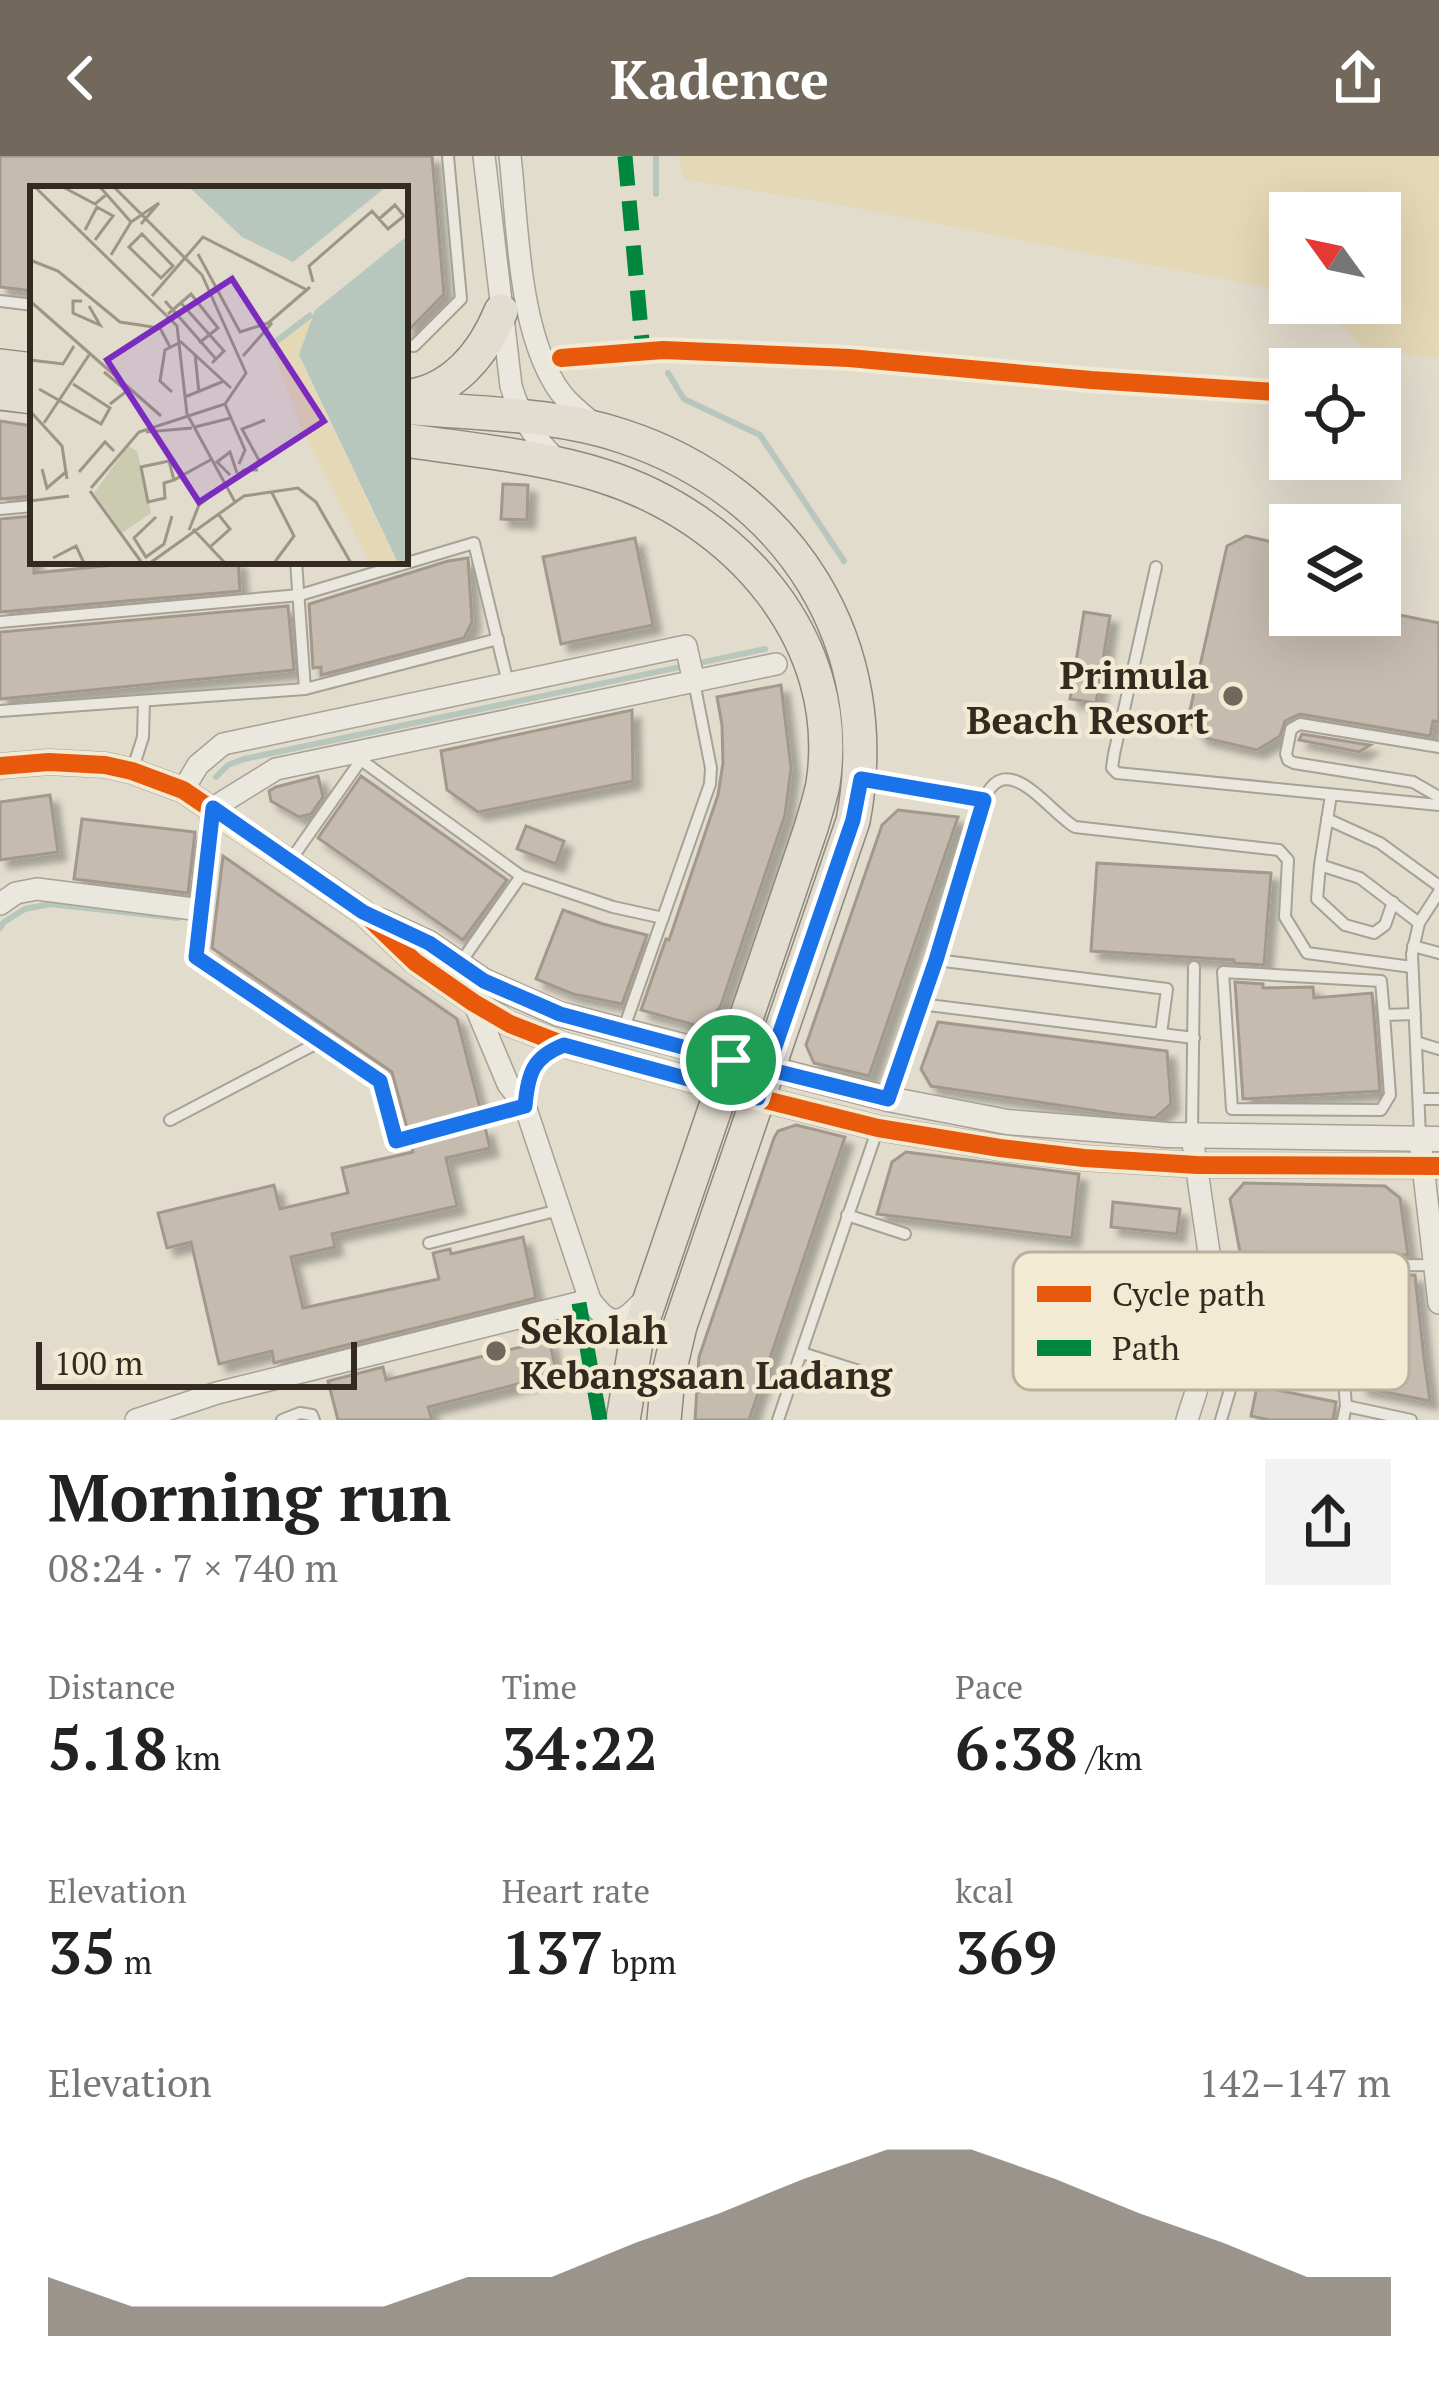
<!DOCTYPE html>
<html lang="en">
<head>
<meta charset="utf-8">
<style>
  :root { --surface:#fff; --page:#f2f2f2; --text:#222; --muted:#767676; --accent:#72685c }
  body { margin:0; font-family:"PT Serif",serif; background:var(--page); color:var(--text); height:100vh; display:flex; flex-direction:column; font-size:45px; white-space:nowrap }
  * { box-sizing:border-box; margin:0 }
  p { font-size:39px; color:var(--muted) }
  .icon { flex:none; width:66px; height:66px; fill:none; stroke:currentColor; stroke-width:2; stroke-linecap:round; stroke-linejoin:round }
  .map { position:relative; height:1264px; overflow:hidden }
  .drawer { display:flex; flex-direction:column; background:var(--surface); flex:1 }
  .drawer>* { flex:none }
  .needle { width:78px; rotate:303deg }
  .controls { position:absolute; left:1269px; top:36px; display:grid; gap:24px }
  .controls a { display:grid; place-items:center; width:132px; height:132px; border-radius:0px; background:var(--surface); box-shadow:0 12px 48px #0002; font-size:60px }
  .scale { position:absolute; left:36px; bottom:30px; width:321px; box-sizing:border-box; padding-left:12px; border:6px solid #352a1f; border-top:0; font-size:33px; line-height:42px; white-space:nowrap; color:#352a1f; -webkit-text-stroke:9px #f3ead3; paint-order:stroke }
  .pin { position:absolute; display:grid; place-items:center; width:102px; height:102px; color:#fff; margin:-51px; border:6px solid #fff; border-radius:50%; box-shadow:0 3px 12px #0007 }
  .round { display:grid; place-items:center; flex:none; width:126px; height:126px; border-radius:0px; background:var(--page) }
  .headline { display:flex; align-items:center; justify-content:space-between; height:204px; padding:0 48px }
  h1 { font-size:66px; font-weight:600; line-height:90px }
  .figures { display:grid; grid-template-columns:repeat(3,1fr); gap:18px; height:204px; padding:12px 48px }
  .figures div { display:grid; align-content:center }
  .figures b { font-size:60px; font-weight:600 }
  .figures small { font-size:33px; font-weight:400 }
  .figures p { font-size:33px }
  .chart { height:336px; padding:24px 48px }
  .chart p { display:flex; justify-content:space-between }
  .chart svg { width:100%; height:216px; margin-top:12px; fill:var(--accent); opacity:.7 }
  header { display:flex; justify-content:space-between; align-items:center; height:156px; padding:0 48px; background:var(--accent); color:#fff; font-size:54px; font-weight:600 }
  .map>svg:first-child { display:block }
  .sand { fill:#e4d8b6 }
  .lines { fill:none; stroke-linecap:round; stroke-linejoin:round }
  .stream { stroke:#b8c7be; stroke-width:6 }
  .building { fill:#c5bbae; stroke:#a2988d; stroke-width:3; filter:url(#shadow) }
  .service-casing { stroke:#a7a196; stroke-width:14 }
  .minor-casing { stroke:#a7a196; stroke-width:24 }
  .tertiary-casing { stroke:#a7a196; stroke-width:27 }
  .primary-casing { stroke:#8d877d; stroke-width:36 }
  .service { stroke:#eae7de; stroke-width:10 }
  .minor { stroke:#eae7de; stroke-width:21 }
  .tertiary { stroke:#eae7de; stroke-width:24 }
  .primary { stroke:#e2ddd0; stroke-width:33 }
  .quiet { stroke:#00873e; stroke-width:15; stroke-dasharray:30 15; stroke-linecap:butt }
  .cycleway-casing { stroke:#f3ead3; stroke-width:26 }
  .cycleway { stroke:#e8590c; stroke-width:18 }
  .route-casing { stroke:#fff; stroke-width:24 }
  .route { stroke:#1a73e8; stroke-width:15 }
  .poi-dot { fill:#72685c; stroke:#f3ead3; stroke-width:4.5 }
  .labels { text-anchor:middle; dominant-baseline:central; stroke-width:9; stroke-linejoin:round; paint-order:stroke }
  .poi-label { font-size:39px; font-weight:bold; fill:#352a1f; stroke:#f3ead3; text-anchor:end }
  .inset-river { fill:none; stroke:#b8c7be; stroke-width:6 }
  .inset-road { fill:none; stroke:#9d9587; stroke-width:3 }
  .view { fill:#7b2cbf; fill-opacity:0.15; stroke:#7b2cbf; stroke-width:6 }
  .inset-edge { fill:none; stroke:#352a1f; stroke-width:6 }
  .key { fill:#f3ead3; stroke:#bab09d; stroke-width:3 }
  .key-label { font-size:33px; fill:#352a1f }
</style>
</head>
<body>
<header><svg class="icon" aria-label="back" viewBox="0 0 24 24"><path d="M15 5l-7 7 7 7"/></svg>Kadence<svg class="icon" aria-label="share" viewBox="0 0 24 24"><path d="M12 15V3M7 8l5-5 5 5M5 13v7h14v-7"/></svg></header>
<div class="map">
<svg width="1439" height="1264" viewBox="0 0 1439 1264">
  <defs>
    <filter id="shadow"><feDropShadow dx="8" dy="8" stdDeviation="3" flood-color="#0004"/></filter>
  </defs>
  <rect width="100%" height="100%" fill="#e2dccd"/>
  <polygon class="sand" points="679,0 1439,0 1439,202 1365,193 1317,147 1380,147 1380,57 1290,57 1290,136 840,49 683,23"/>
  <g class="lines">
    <g class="stream">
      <polyline points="656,0 656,38"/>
      <polyline points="668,217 684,243 760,279 844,405"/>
      <polyline points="216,621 228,609 244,603 765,493"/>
      <polyline points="0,772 4,766 25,753 50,748 178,762"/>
    </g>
  </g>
  <g class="building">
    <polygon points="0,0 432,0 444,138 405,178 405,33 33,33 33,135 0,131"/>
    <polygon points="0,265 33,270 33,340 0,343"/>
    <polygon points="503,328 528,329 527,364 501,363"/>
    <polygon points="33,360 34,417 154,405 238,405 240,435 0,456 0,363"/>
    <polygon points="1246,380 1290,390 1290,459 1380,459 1380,455 1439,467 1439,566 1433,565 1430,580 1300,558 1285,565 1280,580 1257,594 1201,581 1188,563 1227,390"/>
    <polygon points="635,382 653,469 561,488 543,401"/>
    <polygon points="468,402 472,466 464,482 321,519 321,511 313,512 309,448 448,405"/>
    <polygon points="288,450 294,514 0,543 0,476"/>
    <polygon points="1084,456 1110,460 1096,547 1070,543"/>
    <polygon points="781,529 791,612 785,659 721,849 713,861 698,870 641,854 666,783 669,784 718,639 723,607 722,569 717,541"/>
    <polygon points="632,554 633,625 478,656 447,634 441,595"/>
    <polygon points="1302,578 1370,589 1359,596 1299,584"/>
    <polygon points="318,620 323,641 311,658 299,661 271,645 269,635 276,631"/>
    <polygon points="361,620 507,724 463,784 318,682"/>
    <polygon points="50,639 58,696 0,704 0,646"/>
    <polygon points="898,654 958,661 869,920 814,907 806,889 882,669"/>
    <polygon points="82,663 195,676 188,737 74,723"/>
    <polygon points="526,670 564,685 556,708 517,693"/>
    <polygon points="223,700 457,863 480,952 407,972 392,916 212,792"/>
    <polygon points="1097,707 1271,717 1264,809 1234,807 1234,804 1091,795"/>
    <polygon points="563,754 603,768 647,779 622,848 573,838 536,823"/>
    <polygon points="1235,826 1263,828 1263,832 1313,831 1314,842 1372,837 1380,935 1243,943"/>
    <polygon points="938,866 1167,895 1171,948 1155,962 1117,958 931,930 921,913"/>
    <polygon points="796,969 845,981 749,1264 695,1264 699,1201 774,982 778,975"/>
    <polygon points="485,971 490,992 446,1002 457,1050 332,1078 335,1091 291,1101 303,1152 439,1123 433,1097 450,1093 451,1098 523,1081 536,1142 274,1207 272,1195 219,1208 191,1086 167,1092 158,1057 274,1029 280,1053 348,1037 342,1012 413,996 412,991"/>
    <polygon points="906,996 1079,1018 1072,1082 877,1058 892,1006"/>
    <polygon points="1244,1027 1385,1030 1400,1042 1408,1099 1240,1096 1230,1043"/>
    <polygon points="1113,1046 1180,1053 1177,1078 1111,1071"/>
    <polygon points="1415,1119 1424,1202 1430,1245 1360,1231 1358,1209 1349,1120"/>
    <polygon points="549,1184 557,1218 428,1251 432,1264 338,1264 328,1225 383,1211 386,1224"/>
    <polygon points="1257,1230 1336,1246 1333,1264 1270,1264 1251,1260"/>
  </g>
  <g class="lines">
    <defs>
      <g id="service">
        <polyline points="0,145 33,149"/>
        <polyline points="405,189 414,190 461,143 448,0"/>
        <polyline points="0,353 33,350"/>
        <polyline points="296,405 305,533"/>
        <polyline points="1156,411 1114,598 1112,612 1117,617 1439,649"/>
        <polyline points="0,466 300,439 474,387 508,527"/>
        <polyline points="0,555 305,533 498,483"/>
        <polyline points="1439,591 1300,568 1291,573 1286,598 1288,604 1294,607 1413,626 1439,641"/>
        <polyline points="357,596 361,604 521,720 613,751 663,762"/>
        <polyline points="133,612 143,581 144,545"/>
        <polyline points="864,624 984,644 936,804 888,943"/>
        <polyline points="1331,639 1320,709 1317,743 1345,769 1374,777 1385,769 1393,746"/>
        <path d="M984 644C1006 590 1050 657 1075 671L1279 694 1288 704 1285 761 1307 797 1412 811"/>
        <polyline points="1327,663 1380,687 1439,730"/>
        <polyline points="290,705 361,604"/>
        <polyline points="1320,709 1360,722 1419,767"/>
        <polyline points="201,755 196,801 380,925 396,985 525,950"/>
        <polyline points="1413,790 1439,797"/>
        <polyline points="936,804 1167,833 1161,878"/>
        <polyline points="461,806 521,720"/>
        <polyline points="920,848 1194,882"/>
        <polyline points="1384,859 1390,939 1381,954 1232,953 1223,816 1381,825 1384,859 1415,858"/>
        <polyline points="624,872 710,628 711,612 694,526"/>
        <polyline points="1416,886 1439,893"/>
        <polyline points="1419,943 1439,943"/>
        <polyline points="170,964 321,885"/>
        <polyline points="1192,976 1194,811"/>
        <polyline points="1420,980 1412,798 1419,767 1439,736"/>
        <polyline points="847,1059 905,1078"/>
        <polyline points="429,1087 559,1054"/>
        <polyline points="1335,1110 1346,1250 1343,1264"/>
        <polyline points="1211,1111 1434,1109"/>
        <polyline points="1213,1182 1243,1190 1340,1176"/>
        <polyline points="802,1197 859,1215"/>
        <polyline points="1346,1250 1411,1264"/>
        <polyline points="282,1264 300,1257 312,1259 314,1264"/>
        <polyline points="778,1264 877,975"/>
        <polyline points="1221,1264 1243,1190"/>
      </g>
      <g id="minor">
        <path d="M484 0 511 230C520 261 535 284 559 306"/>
        <path d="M510 0C518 71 518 169 556 230 566 246 582 258 596 270"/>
        <polyline points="183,634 198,609 223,588 686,490 694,526"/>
        <polyline points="0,748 16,737 37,733 201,754 213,652 276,613 776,508"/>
        <path d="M474 847 508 928 525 950 590 1144C613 1175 623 1167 646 1142"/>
        <path d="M525 950C528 917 533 901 564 889"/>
        <polyline points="1421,993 1439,1147"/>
        <polyline points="136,1264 217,1237 590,1144"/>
        <path d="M1187 1264C1200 1222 1216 1182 1215 1138L1192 980"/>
      </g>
      <g id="tertiary">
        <polyline points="0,610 49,606 105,609 132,615 183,634 363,756 415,806 474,847 510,868 564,889 758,942 878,972 1000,992 1084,1002 1197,1009 1439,1010"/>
        <polyline points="381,765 429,787 484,825 559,858 888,943 1007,966 1167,979 1439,983"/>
      </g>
      <g id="primary">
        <polyline points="0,210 33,214"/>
        <polyline points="0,237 33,241"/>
        <path d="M405 241C453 236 484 197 501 155"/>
        <path d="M405 251C476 258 554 257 622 280 791 335 887 489 853 665L680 1170 668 1221 664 1264"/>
        <path d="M405 284C471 294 540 300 603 320 735 362 845 483 823 628 820 643 815 658 811 672L646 1155 636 1186 623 1264"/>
      </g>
    </defs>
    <use href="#service" class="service-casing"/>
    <use href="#minor" class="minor-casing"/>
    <use href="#tertiary" class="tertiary-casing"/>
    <use href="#primary" class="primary-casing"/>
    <use href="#service" class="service"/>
    <use href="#minor" class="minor"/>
    <use href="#tertiary" class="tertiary"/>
    <use href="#primary" class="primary"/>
    <g class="quiet">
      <polyline points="625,0 643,196"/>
      <polyline points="579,1147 600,1264"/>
    </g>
    <defs>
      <g id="cycleway">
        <polyline points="561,202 663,194 849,202 1091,224 1290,237"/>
        <polyline points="0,610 49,606 105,609 132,615 183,634 363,756 415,806 474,847 510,868 564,889 758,942 878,972 1000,992 1084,1002 1197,1009 1439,1010"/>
      </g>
    </defs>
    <use href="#cycleway" class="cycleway-casing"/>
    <use href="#cycleway" class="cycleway"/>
  </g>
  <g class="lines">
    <defs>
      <path id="route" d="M731 904 560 858 484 825 429 787 363 756 213 652 196 801 380 925 396 985 525 950C528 917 533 901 564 889L758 942 767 914 853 664 861 623 984 644 936 804 888 943 731 904"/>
    </defs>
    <use href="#route" class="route-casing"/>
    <use href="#route" class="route"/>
  </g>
  <g class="poi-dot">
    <circle cx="1233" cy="540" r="12"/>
    <circle cx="496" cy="1195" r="12"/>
  </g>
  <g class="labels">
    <g class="poi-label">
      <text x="1209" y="518">Primula<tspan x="1209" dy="45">Beach Resort</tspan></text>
      <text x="520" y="1173" text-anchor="start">Sekolah<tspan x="520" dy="45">Kebangsaan Ladang</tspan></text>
    </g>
  </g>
  <g transform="translate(30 30)">
    <rect width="378" height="378" fill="#e2dccd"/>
    <path d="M285 124 271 176 367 377H340L270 240 243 162Z" fill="#e4d8b6"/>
    <path d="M98 260 107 265 121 327 92 347 64 307Z" fill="#cbcbb0"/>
    <path d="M159 1H356L263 76 212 51ZM378 49V377H368L269 169 285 124Z" fill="#b8c7be"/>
    <path d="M378 43V49L274 132 281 120Z" fill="#e2dccd"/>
    <path class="inset-river" d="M240 160 282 128"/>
    <path class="inset-road" d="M5 1 147 140 157 228 205 316M33 1 65 18 77 8M70 1 101 36M55 44 67 21 83 30 65 54M112 48 143 80 131 92 99 61ZM168 68 210 146 238 137M81 69 101 36 129 17 111 38M0 74 28 85 90 136 130 142 140 161M283 96 279 80 342 25 349 33 358 43 374 30 365 19 349 33M122 110 173 51 277 104M0 115 131 230M52 115H43V127L70 139 59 120M135 115 186 173M151 117 194 165 182 177M138 128 161 108 188 142 169 157M237 138 280 101M165 168 169 207M213 170 242 137M0 174 33 178 44 160M74 186 97 205 80 218M9 203 71 238 80 222 43 198M142 206 130 195 135 164 151 156 201 202M155 211 194 195M0 225 32 260 37 293M201 232 215 264 209 278M14 237 59 169M165 241 201 232 195 218M116 246 162 242M139 275 144 294 134 297 135 312 118 316 111 281ZM231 278 212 243 235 234M12 283 17 302 37 285M49 286 75 256 84 265M200 289 187 276 200 266 207 287M144 294 182 273M61 302 109 246 195 218 216 187 172 89 84 1M60 305 112 377M241 305 264 350 244 377M0 315 39 310M126 331 104 352 116 371 134 358 142 330M163 343 195 377M159 344 169 319 214 284H228M180 361 200 343 188 328M23 372 46 360 54 377M120 377 214 310 268 302 286 316 321 377"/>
    <path class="view" d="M202 93 294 235 169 316 77 174Z"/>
    <rect width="378" height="378" class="inset-edge"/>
  </g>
  <rect x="1013" y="1096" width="396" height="138" rx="18" class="key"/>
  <rect x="1037" y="1130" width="54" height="16" fill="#e8590c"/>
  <rect x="1037" y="1184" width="54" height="16" fill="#00873e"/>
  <g class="key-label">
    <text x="1112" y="1150">Cycle path</text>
    <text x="1112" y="1204">Path</text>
  </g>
</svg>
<div class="controls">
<a><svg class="needle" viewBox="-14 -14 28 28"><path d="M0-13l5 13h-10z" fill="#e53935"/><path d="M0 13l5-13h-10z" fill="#767676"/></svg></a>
<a><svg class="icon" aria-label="locate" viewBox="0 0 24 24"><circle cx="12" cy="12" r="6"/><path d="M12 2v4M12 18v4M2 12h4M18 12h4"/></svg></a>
<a><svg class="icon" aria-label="layers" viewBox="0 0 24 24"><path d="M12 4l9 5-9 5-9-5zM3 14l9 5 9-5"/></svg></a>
</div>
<div class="scale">100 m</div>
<div class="pin" style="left:731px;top:904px;background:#1e9e55"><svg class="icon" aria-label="arrive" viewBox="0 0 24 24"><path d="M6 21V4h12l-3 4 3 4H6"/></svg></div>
</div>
<section class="drawer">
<div class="headline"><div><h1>Morning run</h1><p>08:24 · 7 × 740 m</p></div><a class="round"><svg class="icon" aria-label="share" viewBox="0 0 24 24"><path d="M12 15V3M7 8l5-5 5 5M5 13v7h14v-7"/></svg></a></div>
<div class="figures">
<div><p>Distance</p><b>5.18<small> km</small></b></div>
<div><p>Time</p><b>34:22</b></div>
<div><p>Pace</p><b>6:38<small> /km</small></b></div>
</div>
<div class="figures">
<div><p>Elevation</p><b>35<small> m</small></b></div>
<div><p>Heart rate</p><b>137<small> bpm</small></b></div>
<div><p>kcal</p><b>369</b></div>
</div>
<div class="chart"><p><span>Elevation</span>142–147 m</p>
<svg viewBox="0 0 160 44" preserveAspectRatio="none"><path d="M0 44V32L10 38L20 38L30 38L40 38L50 32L60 32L70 25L80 19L90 12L100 6L110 6L120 12L130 19L140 25L150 32L160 32V44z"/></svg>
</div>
</section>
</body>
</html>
